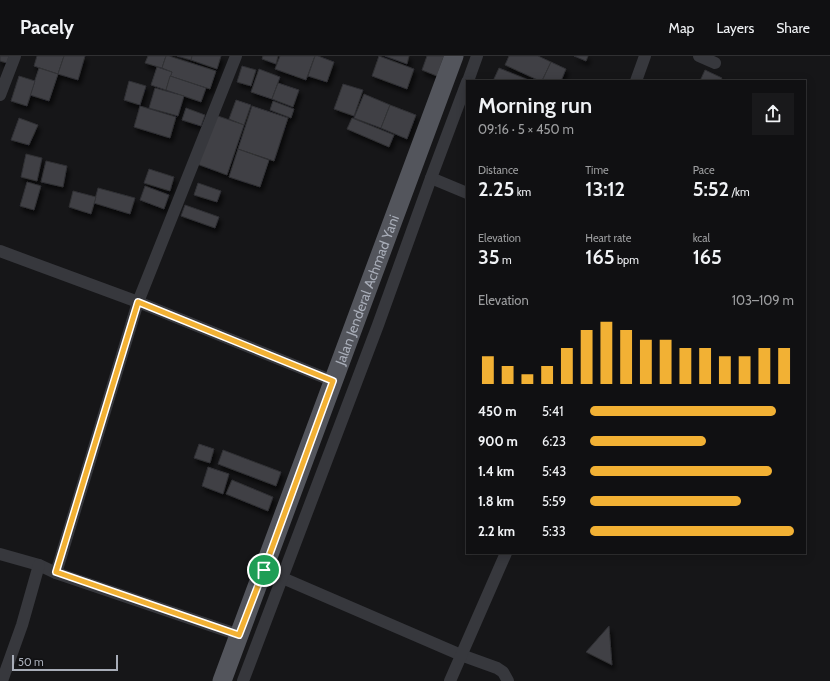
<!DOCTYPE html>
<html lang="en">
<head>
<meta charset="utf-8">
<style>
  :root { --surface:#101012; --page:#19191b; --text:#f1f3f6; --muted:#9c9d9f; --line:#303032; --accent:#f2b134 }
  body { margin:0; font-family:Cabin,sans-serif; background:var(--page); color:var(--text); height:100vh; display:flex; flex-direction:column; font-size:15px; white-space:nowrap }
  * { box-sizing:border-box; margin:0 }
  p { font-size:13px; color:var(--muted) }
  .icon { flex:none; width:22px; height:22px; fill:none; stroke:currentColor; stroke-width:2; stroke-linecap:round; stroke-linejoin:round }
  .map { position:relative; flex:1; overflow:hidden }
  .details { position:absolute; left:466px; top:24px; width:340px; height:474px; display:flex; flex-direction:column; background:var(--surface); border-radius:0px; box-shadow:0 2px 10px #0003,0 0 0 1px var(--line) }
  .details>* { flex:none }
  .scale { position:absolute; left:12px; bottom:10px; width:106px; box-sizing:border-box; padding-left:4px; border:2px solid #a8adb8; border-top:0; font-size:11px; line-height:14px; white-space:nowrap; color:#a8adb8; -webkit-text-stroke:3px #111113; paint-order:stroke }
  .pin { position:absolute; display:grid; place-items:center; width:34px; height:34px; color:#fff; margin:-17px; border:2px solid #fff; border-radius:50%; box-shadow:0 1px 4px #0007 }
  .round { display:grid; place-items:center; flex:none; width:42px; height:42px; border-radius:0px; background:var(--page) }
  .headline { display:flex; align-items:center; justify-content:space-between; height:68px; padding:0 12px }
  h1 { font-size:22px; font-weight:600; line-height:30px }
  .figures { display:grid; grid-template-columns:repeat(3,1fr); gap:6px; height:68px; padding:4px 12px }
  .figures div { display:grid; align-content:center }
  .figures b { font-size:20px; font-weight:600 }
  .figures small { font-size:11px; font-weight:400 }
  .figures p { font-size:11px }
  .chart { height:112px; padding:8px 12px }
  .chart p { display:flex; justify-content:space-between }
  .chart svg { width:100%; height:72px; margin-top:4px; stroke:var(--accent); stroke-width:6 }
  ul { padding:0 12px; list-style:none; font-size:13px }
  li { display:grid; grid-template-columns:64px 48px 1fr; align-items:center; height:30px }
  li i { height:10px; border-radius:5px; background:var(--accent) }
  header { display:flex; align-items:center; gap:24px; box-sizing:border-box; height:56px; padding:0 20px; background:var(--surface); border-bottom:1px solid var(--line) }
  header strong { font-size:19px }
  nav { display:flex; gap:22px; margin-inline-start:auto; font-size:14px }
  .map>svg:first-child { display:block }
  .building { fill:#404145; stroke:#303034; filter:url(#shadow) }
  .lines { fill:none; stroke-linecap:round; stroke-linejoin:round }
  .street { stroke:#37383d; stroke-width:12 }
  .primary { stroke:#53555c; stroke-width:19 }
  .route-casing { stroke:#fff; stroke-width:8 }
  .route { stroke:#f2b134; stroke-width:5 }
  .labels { text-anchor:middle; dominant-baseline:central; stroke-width:3.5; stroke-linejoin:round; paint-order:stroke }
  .street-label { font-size:14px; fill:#a8adb8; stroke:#111113 }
</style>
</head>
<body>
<header>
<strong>Pacely</strong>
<nav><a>Map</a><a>Layers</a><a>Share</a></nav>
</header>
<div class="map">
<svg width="830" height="625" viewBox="0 0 830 625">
  <defs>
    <filter id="shadow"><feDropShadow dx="2.5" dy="4.5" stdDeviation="2" flood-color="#0009"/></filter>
  </defs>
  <rect width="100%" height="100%" fill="#161618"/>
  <g class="building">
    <polygon points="0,0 9,0 7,7 0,5"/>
    <polygon points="37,0 64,0 58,18 34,10"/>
    <polygon points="64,0 85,0 78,24 58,18"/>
    <polygon points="148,0 166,0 162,12 145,7"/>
    <polygon points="166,0 169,0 216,15 210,33 170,20 172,16 162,12"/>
    <polygon points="177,0 192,0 191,4"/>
    <polygon points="192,0 221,0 217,13 191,4"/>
    <polygon points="263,0 278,0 276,8 262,3"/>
    <polygon points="280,0 315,0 306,24 275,13"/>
    <polygon points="315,0 318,0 334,6 327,26 308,20"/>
    <polygon points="379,0 414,13 407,33 372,20"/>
    <polygon points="385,0 409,0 407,8"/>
    <polygon points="427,0 444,0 437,20 422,14"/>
    <polygon points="509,0 538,0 551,6 542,25 540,25 505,9"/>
    <polygon points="574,0 588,0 586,5"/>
    <polygon points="551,6 566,13 561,25 542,25"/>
    <polygon points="242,10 256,14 251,30 237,26"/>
    <polygon points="157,11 172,16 166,34 151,29"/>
    <polygon points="39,12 58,18 49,45 30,39"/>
    <polygon points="499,12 531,25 493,25"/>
    <polygon points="259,13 280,21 272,43 251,36"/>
    <polygon points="705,14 722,22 720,25 700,25"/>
    <polygon points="19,20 35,25 27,50 11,45"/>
    <polygon points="170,20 206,32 201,46 166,34"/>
    <polygon points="129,25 146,30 140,49 124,44"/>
    <polygon points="278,27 299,34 293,51 272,43"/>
    <polygon points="343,28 363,34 354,60 334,53"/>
    <polygon points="155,32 184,40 178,60 149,52"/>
    <polygon points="364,38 390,49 381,72 354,62"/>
    <polygon points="236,44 251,49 244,69 229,63"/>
    <polygon points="273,45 294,53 291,62 270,54"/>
    <polygon points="390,49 416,59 407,83 381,72"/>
    <polygon points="140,50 176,61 170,82 134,71"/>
    <polygon points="252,50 288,62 274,105 238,93"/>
    <polygon points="186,52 205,59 201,70 182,64"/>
    <polygon points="215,59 244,69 227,119 197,108"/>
    <polygon points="19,62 38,69 29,89 11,84"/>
    <polygon points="352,62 394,79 389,91 347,73"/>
    <polygon points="238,93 269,104 260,131 229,121"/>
    <polygon points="26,98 42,102 37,125 21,121"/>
    <polygon points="46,105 67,110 63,131 41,126"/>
    <polygon points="149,113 174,121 170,135 144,127"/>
    <polygon points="27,126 41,130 34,154 20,150"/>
    <polygon points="198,127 221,135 217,146 194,139"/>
    <polygon points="145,130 169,139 164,153 140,144"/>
    <polygon points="98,132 135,142 130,158 94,147"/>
    <polygon points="73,135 96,141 91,158 69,151"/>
    <polygon points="185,149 219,161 215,172 181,160"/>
    <polygon points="199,388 214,393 210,407 194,402"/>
    <polygon points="223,394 281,416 276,430 218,408"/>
    <polygon points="208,411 229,418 223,438 202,430"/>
    <polygon points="232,424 273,441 268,455 226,438"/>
    <polygon points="609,570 612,609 586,596"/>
  </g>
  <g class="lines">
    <g class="street">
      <polyline points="699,0 715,7"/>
      <polyline points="468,25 477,0"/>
      <polyline points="636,25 645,0"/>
      <polyline points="0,39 15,0"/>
      <polyline points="431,122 467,137"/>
      <polyline points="0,195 138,246 333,325"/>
      <polyline points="0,498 39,509 56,517 239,579"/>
      <polyline points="264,514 461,599 497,612 503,616 508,625"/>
      <polyline points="56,517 138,246 236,0"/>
      <polyline points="2,625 22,569 39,509"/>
      <polyline points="243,625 378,269 431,122 467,26"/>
      <polyline points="450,625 506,497"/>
    </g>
    <path class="primary" id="s1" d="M222 625C300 417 376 208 454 0"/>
  </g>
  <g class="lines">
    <defs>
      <polygon id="route" points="138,246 333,325 264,514 239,579 56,516"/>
    </defs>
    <use href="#route" class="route-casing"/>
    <use href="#route" class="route"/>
  </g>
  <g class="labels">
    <g class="street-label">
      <text stroke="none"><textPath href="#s1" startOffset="417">Jalan Jenderal Achmad Yani</textPath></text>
    </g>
  </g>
</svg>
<div class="scale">50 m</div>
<div class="pin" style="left:264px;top:514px;background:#1e9e55"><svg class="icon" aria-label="arrive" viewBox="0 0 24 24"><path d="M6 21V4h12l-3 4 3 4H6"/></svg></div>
<section class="details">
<div class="headline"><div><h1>Morning run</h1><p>09:16 · 5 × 450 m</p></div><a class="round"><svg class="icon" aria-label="share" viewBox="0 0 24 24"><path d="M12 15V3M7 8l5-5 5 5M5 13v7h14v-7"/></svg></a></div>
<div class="figures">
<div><p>Distance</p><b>2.25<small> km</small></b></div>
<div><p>Time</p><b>13:12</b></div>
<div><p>Pace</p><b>5:52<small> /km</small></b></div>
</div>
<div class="figures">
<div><p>Elevation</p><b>35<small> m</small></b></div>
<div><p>Heart rate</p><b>165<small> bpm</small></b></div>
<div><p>kcal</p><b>165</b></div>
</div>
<div class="chart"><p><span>Elevation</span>103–109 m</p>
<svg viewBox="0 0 160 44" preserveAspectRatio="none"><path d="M5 44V27M15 44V33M25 44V38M35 44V33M45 44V22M55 44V11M65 44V6M75 44V11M85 44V17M95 44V17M105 44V22M115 44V22M125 44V27M135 44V27M145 44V22M155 44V22"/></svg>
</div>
<ul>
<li><b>450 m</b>5:41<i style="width:91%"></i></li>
<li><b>900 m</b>6:23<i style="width:57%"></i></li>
<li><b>1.4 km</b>5:43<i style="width:89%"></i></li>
<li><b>1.8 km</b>5:59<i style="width:74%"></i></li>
<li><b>2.2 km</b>5:33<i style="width:100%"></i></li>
</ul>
</section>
</div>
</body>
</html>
